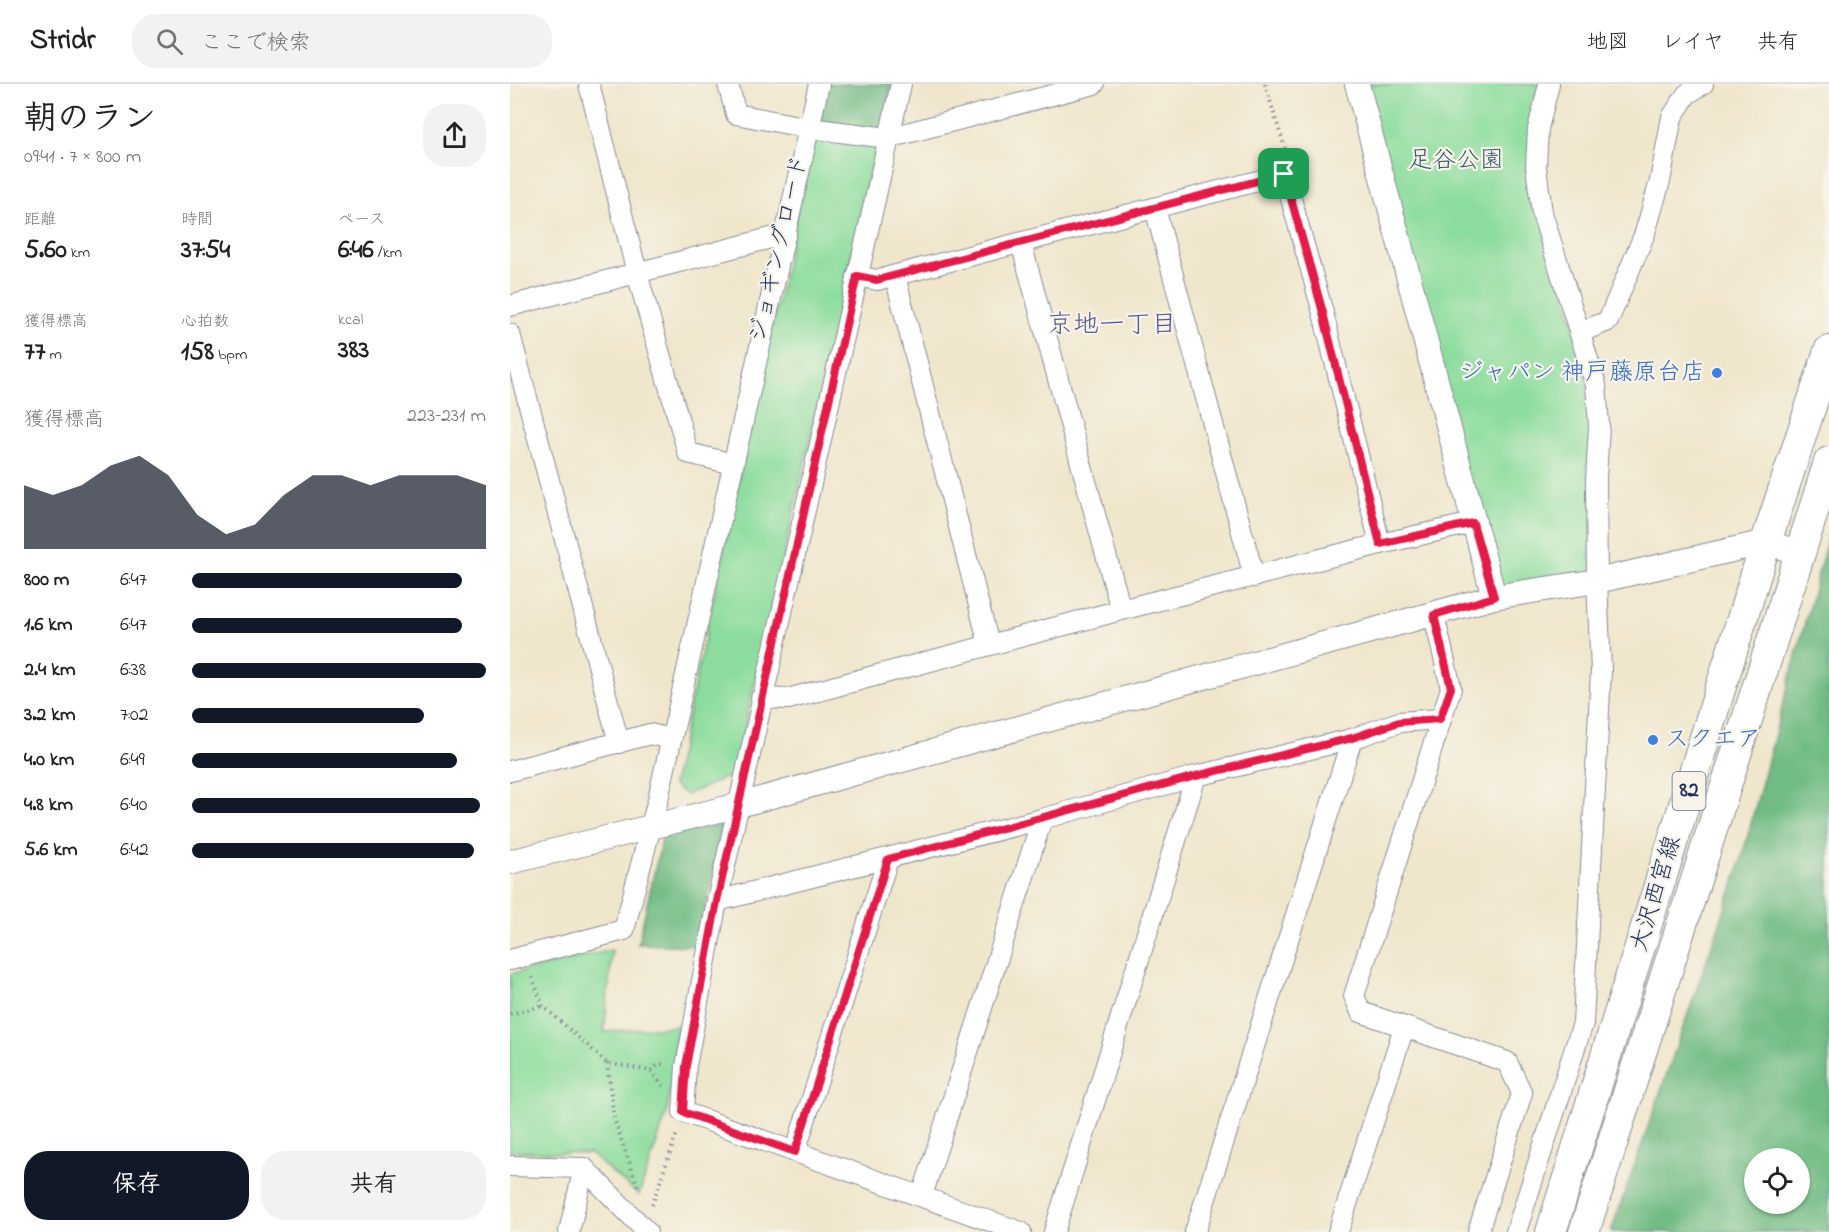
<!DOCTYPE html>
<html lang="ja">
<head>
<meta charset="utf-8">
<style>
  :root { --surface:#fff; --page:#f2f2f2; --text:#222; --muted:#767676; --line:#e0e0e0; --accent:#111827 }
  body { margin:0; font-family:"Indie Flower","Klee One",sans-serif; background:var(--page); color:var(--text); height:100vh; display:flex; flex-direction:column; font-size:22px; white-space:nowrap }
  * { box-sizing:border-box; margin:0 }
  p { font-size:20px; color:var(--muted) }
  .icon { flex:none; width:33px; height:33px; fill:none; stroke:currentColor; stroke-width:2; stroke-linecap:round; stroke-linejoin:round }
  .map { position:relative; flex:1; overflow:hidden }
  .sheet { display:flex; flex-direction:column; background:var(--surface); width:510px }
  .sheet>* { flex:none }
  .fabs { position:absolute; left:1234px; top:1064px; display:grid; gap:12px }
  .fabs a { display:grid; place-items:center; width:66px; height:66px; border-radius:50%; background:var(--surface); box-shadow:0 2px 4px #0004; font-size:30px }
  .pin { position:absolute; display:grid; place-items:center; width:51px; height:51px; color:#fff; margin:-26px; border-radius:12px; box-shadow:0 3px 9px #0006 }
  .round { display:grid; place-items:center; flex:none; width:63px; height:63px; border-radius:24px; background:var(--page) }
  .overview { display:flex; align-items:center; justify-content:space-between; height:102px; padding:0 24px }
  h1 { font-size:33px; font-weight:700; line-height:45px }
  .metrics { display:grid; grid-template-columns:repeat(3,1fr); gap:9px; height:102px; padding:6px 24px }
  .metrics div { display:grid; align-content:center }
  .metrics b { font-size:26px; font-weight:700 }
  .metrics small { font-size:16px; font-weight:400 }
  .metrics p { font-size:16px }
  .chart { height:168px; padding:12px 24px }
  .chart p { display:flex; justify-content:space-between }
  .chart svg { width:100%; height:108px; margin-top:6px; fill:var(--accent); opacity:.7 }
  .primary-button { display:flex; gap:12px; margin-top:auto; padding:12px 24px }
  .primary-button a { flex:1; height:69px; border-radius:24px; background:var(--accent); color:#fff; font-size:24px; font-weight:700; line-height:69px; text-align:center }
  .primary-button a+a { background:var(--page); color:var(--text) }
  ul { padding:0 24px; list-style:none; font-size:20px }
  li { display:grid; grid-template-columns:96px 72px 1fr; align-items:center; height:45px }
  li i { height:15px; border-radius:8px; background:var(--accent) }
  header { display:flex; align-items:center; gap:36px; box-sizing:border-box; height:84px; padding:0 30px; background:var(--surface); border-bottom:2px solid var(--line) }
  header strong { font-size:28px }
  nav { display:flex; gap:33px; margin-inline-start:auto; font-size:21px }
  .search { width:420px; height:54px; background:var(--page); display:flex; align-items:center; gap:15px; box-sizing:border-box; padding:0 21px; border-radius:24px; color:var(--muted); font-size:22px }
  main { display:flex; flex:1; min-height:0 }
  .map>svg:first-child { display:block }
  .green { fill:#8cdd9d; stroke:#54867e; stroke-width:1.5 }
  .forest { fill:#71bc84; stroke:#467671; stroke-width:1.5; fill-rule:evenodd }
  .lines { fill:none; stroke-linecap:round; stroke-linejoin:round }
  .minor-casing { stroke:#868a95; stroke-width:22 }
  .tertiary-casing { stroke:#868a95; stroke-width:26 }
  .primary-casing { stroke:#868a95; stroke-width:32 }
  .path { stroke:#868a95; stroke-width:4; stroke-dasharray:1.5 4.5; stroke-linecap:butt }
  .minor { stroke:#fff; stroke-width:20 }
  .tertiary { stroke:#fff; stroke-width:24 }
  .primary { stroke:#fff; stroke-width:30 }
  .route-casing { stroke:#fff; stroke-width:12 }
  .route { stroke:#e11d48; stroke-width:8 }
  .shop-dot { fill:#3f7fe0; stroke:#f7f3e8; stroke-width:2 }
  .labels { text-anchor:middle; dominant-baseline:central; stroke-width:4.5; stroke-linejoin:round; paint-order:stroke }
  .shield { fill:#f7f3e8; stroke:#5d6a87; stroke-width:1.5 }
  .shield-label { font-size:22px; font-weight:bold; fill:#1b2f5e }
  .park-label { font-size:24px; fill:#375a6e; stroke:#f7f3e8 }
  .street-label { font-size:24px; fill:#1b2f5e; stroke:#f7f3e8 }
  .shop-label { font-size:24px; fill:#366cbe; stroke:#f7f3e8; text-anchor:end }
  .neighbourhood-label { font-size:26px; fill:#575a8e; stroke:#f7f3e8 }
</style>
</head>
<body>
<header>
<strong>Stridr</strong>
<div class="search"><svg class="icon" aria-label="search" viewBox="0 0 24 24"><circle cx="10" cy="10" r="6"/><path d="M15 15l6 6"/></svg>ここで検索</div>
<nav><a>地図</a><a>レイヤ</a><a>共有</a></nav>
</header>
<main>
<section class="sheet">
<div class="overview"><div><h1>朝のラン</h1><p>09:41 · 7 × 800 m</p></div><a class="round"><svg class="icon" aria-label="share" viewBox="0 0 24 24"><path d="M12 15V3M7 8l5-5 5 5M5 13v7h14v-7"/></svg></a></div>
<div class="metrics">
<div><p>距離</p><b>5.60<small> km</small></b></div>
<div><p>時間</p><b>37:54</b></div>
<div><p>ペース</p><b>6:46<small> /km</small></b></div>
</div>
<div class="metrics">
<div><p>獲得標高</p><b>77<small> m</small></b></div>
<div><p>心拍数</p><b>158<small> bpm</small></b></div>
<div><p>kcal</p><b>383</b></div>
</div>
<div class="chart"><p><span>獲得標高</span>223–231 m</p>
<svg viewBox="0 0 160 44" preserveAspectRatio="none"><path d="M0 44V18L10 22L20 18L30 10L40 6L50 14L60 30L70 38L80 34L90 22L100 14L110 14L120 18L130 14L140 14L150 14L160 18V44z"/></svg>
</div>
<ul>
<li><b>800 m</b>6:47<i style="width:92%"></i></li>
<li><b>1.6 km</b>6:47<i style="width:92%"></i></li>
<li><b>2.4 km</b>6:38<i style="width:100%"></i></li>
<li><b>3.2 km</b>7:02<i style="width:79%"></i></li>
<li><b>4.0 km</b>6:49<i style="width:90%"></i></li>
<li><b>4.8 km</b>6:40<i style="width:98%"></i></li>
<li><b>5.6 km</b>6:42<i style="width:96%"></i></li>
</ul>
<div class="primary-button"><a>保存</a><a>共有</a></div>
</section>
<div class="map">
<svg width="1319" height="1148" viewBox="0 0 1319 1148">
  <rect width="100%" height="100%" fill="#f7f3e8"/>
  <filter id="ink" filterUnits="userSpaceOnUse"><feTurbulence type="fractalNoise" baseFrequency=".0167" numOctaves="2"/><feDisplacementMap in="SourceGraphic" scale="12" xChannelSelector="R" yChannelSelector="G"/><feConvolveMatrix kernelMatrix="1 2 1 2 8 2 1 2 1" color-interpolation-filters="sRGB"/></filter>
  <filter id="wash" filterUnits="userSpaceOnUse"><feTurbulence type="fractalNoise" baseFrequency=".008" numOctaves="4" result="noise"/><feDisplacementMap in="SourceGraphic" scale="24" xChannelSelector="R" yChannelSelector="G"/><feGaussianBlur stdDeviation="1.35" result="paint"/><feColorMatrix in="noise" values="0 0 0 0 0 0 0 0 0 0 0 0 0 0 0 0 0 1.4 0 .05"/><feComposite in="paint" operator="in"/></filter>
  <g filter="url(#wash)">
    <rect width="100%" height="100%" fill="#f0e6cc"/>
    <g class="green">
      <polygon points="847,0 1032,0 1021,87 1076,284 1086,351 1087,497 984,513"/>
      <polygon points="304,51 366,64 224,690 176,711 163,701"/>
      <polygon points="102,866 94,948 168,942 157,1028 129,1111 80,1070 0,1067 0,890"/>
    </g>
    <g class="forest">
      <polygon points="317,0 382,0 370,46 309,37"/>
      <path d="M1319 449V1148H1101L1228 788ZM1245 1074H1290V1119H1245Z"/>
      <polygon points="215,741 187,862 128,860 153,750"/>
    </g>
  </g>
  <g filter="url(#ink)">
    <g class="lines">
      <defs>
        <g id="minor">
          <polyline points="79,0 127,189 178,369 223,380"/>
          <polyline points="218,0 226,30 299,44 378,54 584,0"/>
          <polyline points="391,0 207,817 176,982 173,1028 511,1148"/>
          <polyline points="645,124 744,493"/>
          <polyline points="511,159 611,526"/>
          <polyline points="347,192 367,196 774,90 812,225 870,460"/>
          <polyline points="385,192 479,561"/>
          <polyline points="0,222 276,150"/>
          <polyline points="1071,248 1098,237 1135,149 1150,97 1162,33 1177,10 1193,0"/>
          <polyline points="0,250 109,659"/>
          <polyline points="924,531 941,604 844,912 851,928 997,978 1012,1009 968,1148"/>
          <polyline points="251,614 278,615 611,526 870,460 963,439"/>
          <polyline points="0,687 140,650 160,655"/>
          <polyline points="207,817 532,735 686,692 842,655 889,638 930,635"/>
          <polyline points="0,876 114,846 148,715 309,0"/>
          <polyline points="285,1068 378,775"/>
          <polyline points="0,1082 74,1084 137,1148"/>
          <polyline points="412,1112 532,735"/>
          <polyline points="59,1148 74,1084"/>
          <polyline points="544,1148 686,692"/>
          <polyline points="685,1148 842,655"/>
          <polyline points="828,1148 894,943"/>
          <polyline points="1006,1148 1073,939 1091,587 1087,497 1086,395 1089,342 1086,301 1032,129 1026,83 1028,45 1039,0"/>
        </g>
        <g id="tertiary">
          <polyline points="847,0 984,513"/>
          <polyline points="0,778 229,721 984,513 1087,497 1256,458 1292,470"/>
        </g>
        <g id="primary">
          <polyline points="1041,1148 1256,458 1319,267"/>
          <polyline points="1074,1148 1319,378"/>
        </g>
      </defs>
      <use href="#minor" class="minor-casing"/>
      <use href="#tertiary" class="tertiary-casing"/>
      <use href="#primary" class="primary-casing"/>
      <g class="path">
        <polyline points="755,0 776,68"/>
        <polyline points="22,893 33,922 97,979 141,987 149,980 155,980"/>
        <polyline points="0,930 33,922"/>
        <polyline points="97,979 104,1035 129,1106"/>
        <polyline points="141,987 153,1002"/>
        <polyline points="142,1121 167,1049"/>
      </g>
      <use href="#minor" class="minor"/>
      <use href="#tertiary" class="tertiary"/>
      <use href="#primary" class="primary"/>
    </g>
  </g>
  <g class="lines" filter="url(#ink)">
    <defs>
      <polygon id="route" points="774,90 812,225 870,460 963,439 984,513 924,531 941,604 930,635 889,638 842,654 686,692 378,775 285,1068 173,1028 176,982 207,817 347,192 367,196"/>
    </defs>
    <use href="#route" class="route-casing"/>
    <use href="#route" class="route"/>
  </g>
  <g class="shop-dot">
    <circle cx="1207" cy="289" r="6"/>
    <circle cx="1143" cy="656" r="6"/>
  </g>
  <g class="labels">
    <rect class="shield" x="1162.5" y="688" width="33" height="38" rx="4.5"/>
    <g class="shield-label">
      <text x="1179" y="707">82</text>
    </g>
    <g class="park-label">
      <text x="946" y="77">足谷公園</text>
    </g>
    <g class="street-label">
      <text transform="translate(270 165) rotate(-77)">ジョギングロード</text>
      <text transform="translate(1147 810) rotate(-73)">大沢西宮線</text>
    </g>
    <g class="shop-label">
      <text x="1195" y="289">ジャパン 神戸藤原台店</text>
      <text x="1155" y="656" text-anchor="start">スクエア</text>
    </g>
    <g class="neighbourhood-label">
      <text x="602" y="242">京地一丁目</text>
    </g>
  </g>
</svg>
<div class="fabs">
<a><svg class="icon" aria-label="locate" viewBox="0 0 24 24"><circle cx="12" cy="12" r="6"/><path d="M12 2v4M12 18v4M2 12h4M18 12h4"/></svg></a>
</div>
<div class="pin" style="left:774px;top:90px;background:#1e9e55"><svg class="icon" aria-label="arrive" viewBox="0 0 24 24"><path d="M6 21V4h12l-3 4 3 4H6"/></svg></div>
</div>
</main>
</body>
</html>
